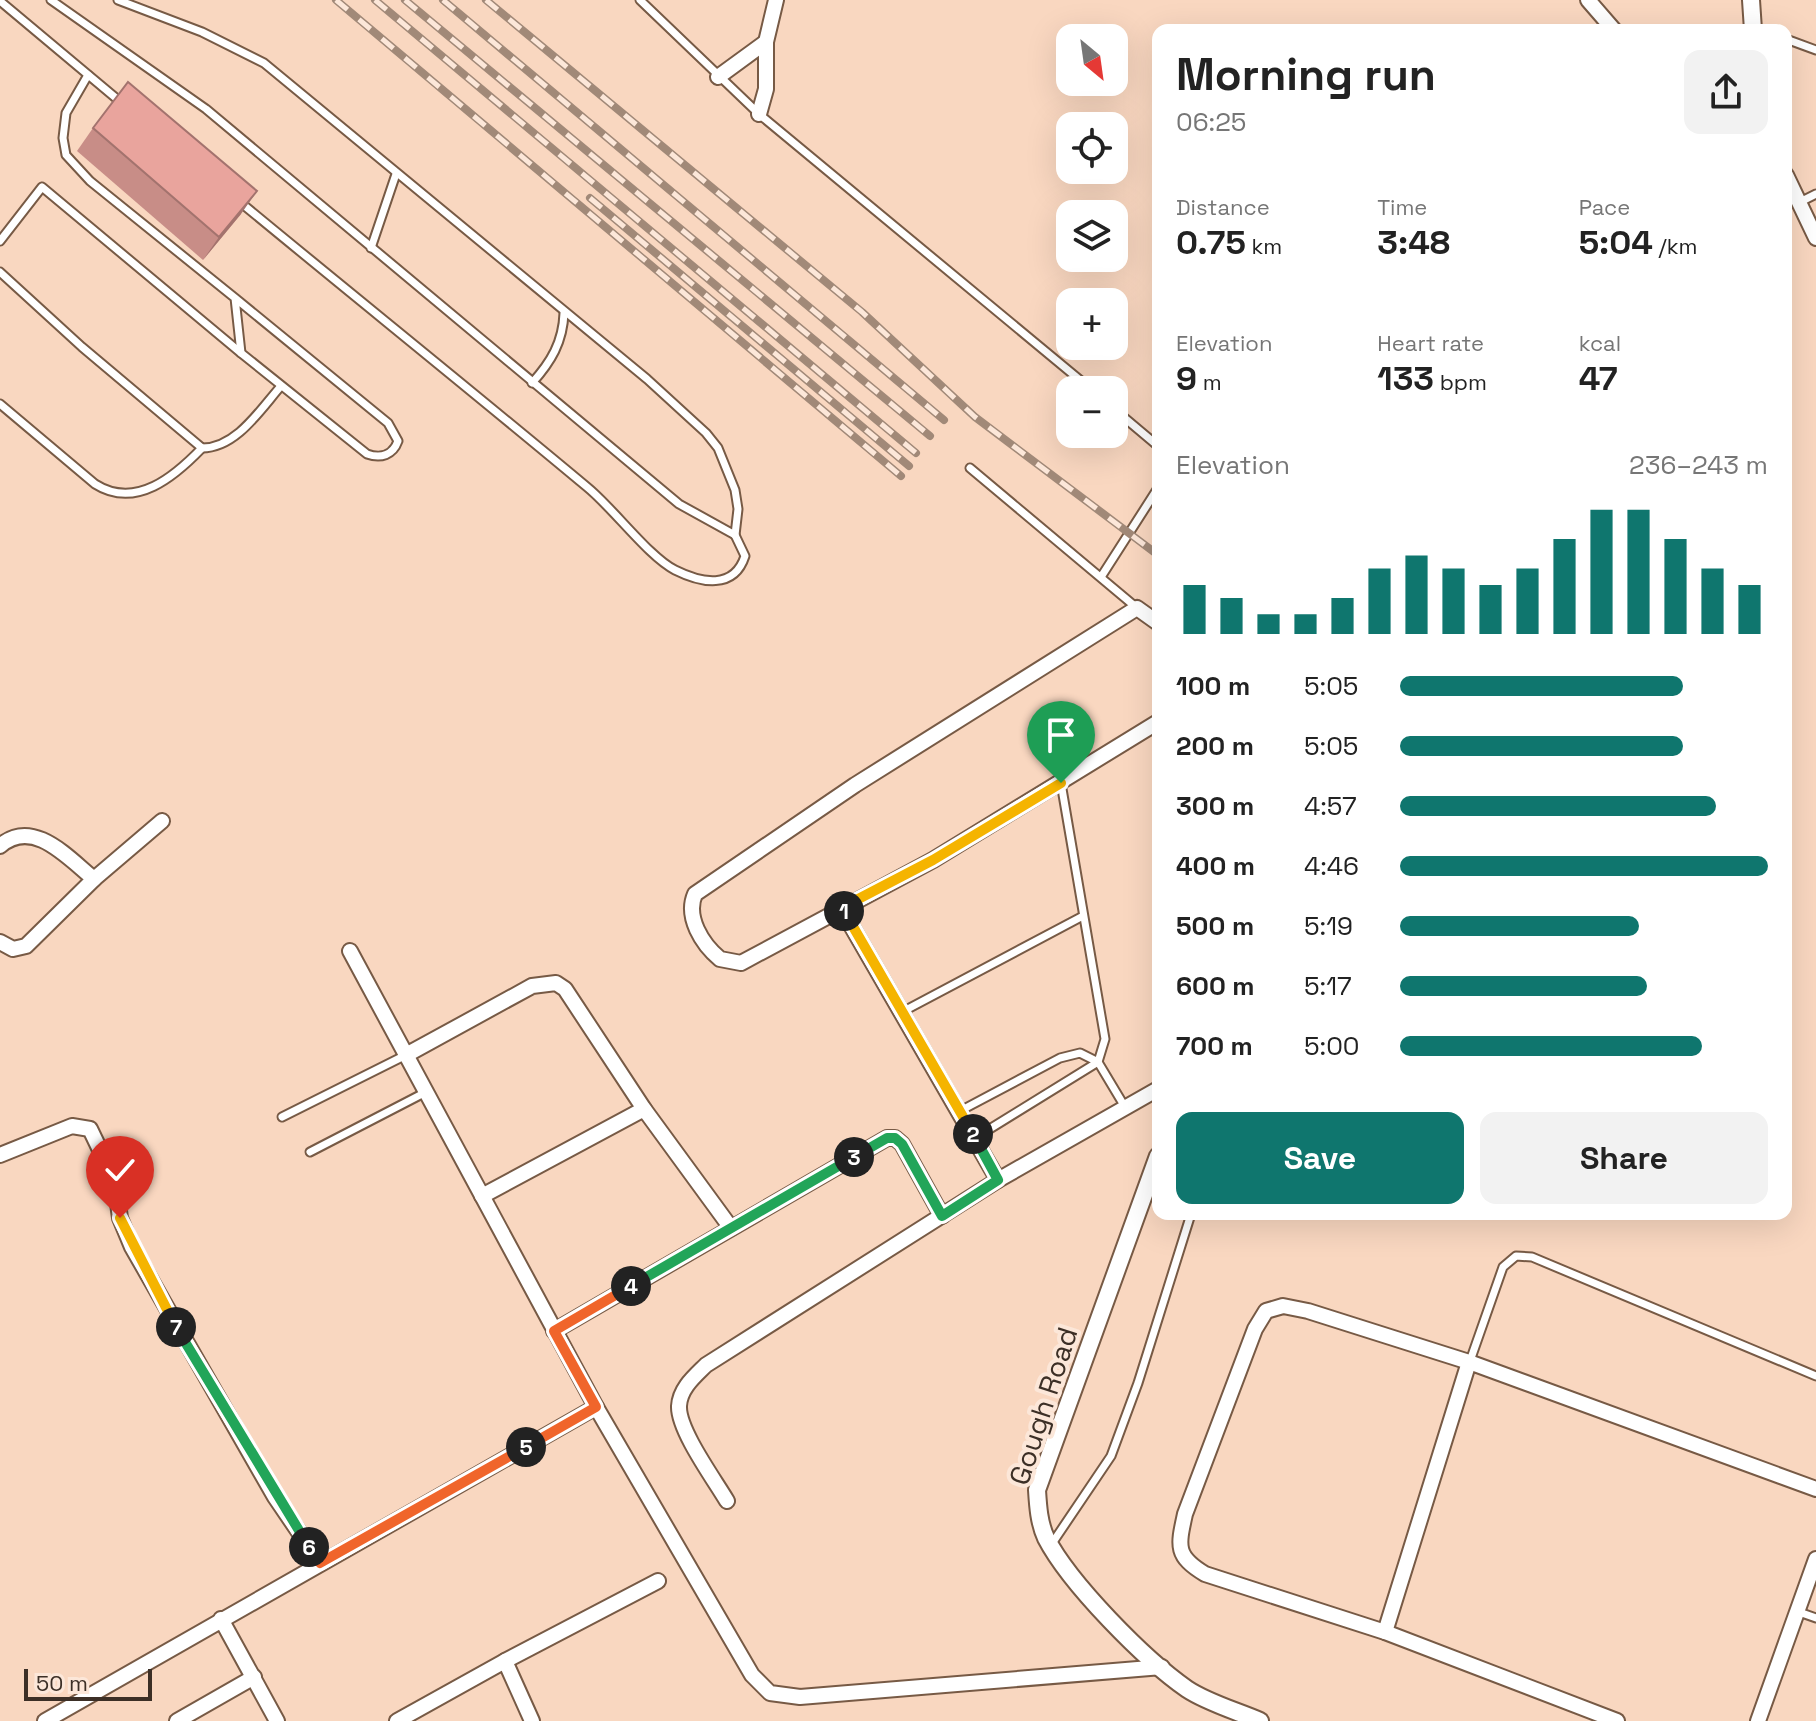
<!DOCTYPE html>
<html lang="en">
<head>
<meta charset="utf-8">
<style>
  :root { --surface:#fff; --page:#f2f2f2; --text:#222; --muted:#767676; --accent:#0f766e }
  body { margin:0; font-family:"Space Grotesk",sans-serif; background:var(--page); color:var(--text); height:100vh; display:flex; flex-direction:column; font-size:30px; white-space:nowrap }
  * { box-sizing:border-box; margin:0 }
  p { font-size:26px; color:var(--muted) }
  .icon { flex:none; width:44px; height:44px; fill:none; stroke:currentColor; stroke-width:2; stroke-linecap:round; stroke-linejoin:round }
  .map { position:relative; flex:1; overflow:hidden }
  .sheet { position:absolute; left:1152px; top:24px; width:640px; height:1196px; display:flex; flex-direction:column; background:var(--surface); border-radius:16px; box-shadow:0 8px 32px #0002 }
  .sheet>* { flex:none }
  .needle { width:52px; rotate:151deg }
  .controls { position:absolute; left:1056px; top:24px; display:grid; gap:16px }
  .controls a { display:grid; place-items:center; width:72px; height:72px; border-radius:16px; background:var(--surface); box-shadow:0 8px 32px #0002; font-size:40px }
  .scale { position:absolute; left:24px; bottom:20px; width:128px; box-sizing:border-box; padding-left:8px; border:4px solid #3c2f26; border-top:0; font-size:22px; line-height:28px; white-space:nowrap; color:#3c2f26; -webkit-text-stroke:6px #fce7d9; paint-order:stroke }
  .pin { position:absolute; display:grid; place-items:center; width:68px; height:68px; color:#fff; margin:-82px -34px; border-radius:50% 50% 50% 0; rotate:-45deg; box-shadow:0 0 8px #0007 }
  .pin .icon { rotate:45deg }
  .km { position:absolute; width:40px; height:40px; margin:-20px; border-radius:50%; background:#222; color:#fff; font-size:22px; line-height:40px; text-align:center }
  .round { display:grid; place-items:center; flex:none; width:84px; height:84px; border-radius:16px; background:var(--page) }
  .overview { display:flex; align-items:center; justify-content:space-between; height:136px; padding:0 24px }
  h1 { font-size:44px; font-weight:700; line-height:60px }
  .figures { display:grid; grid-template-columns:repeat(3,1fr); gap:12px; height:136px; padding:8px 24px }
  .figures div { display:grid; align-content:center }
  .figures b { font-size:34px; font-weight:700 }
  .figures small { font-size:22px; font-weight:400 }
  .figures p { font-size:22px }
  .chart { height:224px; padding:16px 24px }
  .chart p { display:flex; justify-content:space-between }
  .chart svg { width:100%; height:144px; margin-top:8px; stroke:var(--accent); stroke-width:6 }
  .cta { display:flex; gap:16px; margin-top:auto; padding:16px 24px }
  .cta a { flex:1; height:92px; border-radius:16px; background:var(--accent); color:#fff; font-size:32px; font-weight:700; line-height:92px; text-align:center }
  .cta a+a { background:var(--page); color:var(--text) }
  ul { padding:0 24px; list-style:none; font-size:26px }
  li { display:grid; grid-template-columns:128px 96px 1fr; align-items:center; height:60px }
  li i { height:20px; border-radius:10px; background:var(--accent) }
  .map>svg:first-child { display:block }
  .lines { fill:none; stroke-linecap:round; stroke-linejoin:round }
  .service-casing { stroke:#775a45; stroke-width:11 }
  .minor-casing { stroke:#775a45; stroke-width:18 }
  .tertiary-casing { stroke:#775a45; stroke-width:20 }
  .service { stroke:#fff; stroke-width:7 }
  .minor { stroke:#fff; stroke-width:14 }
  .tertiary { stroke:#fff; stroke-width:16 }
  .rail-casing { stroke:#a18978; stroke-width:8 }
  .rail { stroke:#fce7d9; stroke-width:5; stroke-dasharray:15; stroke-linecap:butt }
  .wall { fill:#c88d87 }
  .shaded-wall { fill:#a3736e }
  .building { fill:#e9a49d; stroke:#a3736e; stroke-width:2 }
  .split-1-casing { stroke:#fff; stroke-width:16 }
  .split-2-casing { stroke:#fff; stroke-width:16 }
  .split-3-casing { stroke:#fff; stroke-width:16 }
  .split-4-casing { stroke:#fff; stroke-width:16 }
  .split-5-casing { stroke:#fff; stroke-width:16 }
  .split-6-casing { stroke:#fff; stroke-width:16 }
  .split-7-casing { stroke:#fff; stroke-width:16 }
  .split-8-casing { stroke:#fff; stroke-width:16 }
  .split-1 { stroke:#f5b400; stroke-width:10 }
  .split-2 { stroke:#f5b400; stroke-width:10 }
  .split-3 { stroke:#22a559; stroke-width:10 }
  .split-4 { stroke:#22a559; stroke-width:10 }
  .split-5 { stroke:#f0652b; stroke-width:10 }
  .split-6 { stroke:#f0652b; stroke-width:10 }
  .split-7 { stroke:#22a559; stroke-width:10 }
  .split-8 { stroke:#f5b400; stroke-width:10 }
  .labels { text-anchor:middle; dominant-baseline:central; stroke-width:8; stroke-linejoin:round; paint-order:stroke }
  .street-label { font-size:28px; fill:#3c2f26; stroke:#fce7d9 }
</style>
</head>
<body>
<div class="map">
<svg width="1816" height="1721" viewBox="0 0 1816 1721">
  <rect width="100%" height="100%" fill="#f9d7c0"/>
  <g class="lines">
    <defs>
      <g id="service">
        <path d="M51 0 206 109 679 504 735 535 745 556C734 590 701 583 675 570 649 557 613 508 587 487 472 391 355 297 240 202"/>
        <polyline points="118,0 202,32 264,63 647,379 706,433 718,448 735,490 738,509 735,535"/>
        <polyline points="640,0 759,114 1092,390"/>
        <polyline points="0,1 123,104"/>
        <polyline points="1786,39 1816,50"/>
        <path d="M88 75 66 113 63 138 66 155 90 181 235 298 241 353 367 454C381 459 393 455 398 441L388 423 235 298"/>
        <polyline points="1800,202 1816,194"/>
        <polyline points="0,241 42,187 241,353"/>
        <polyline points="371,248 396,174"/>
        <path d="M0 272 82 347 202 448C236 448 260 410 281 386"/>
        <path d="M532 383C551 362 563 342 564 313"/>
        <path d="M0 404 95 484C136 510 175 476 202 448"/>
        <polyline points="1114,409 1158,446"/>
        <polyline points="970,468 1137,608"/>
        <polyline points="1101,577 1158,488"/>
        <polyline points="902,1012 1083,916"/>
        <polyline points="960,1111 1060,1058 1080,1053 1098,1062 1125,1107"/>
        <polyline points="282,1117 406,1055"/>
        <polyline points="975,1138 1098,1062 1105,1039 1061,783"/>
        <polyline points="310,1152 426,1092"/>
        <polyline points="1470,1361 1503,1267 1516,1256 1532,1257 1816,1376"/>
        <polyline points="1051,1545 1111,1456 1138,1383 1191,1214"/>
        <polyline points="1799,1612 1816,1618"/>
      </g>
      <g id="minor">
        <polyline points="1588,0 1614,30"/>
        <polyline points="718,77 766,42"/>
        <polyline points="759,114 766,89 766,42 776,0"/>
        <polyline points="1786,175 1816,238"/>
        <path d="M1158 623 1137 608 855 785 695 894C685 917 702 944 720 959L741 963 933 860 1158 722"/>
        <path d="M0 846C33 817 68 858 94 879"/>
        <polyline points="841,908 998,1180"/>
        <polyline points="0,942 13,949 26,946 94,879 162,821"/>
        <polyline points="350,951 596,1407 752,1675 770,1693 800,1697 1162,1667"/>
        <polyline points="406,1055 532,986 556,983 565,989 644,1109 731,1228"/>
        <polyline points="0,1155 72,1126 90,1129 115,1181 120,1218 132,1247 275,1497 320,1563"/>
        <polyline points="482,1196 644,1109"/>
        <polyline points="554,1331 887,1138 895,1138 902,1144 942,1216"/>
        <path d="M727 1501C714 1479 678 1430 679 1406 680 1388 695 1376 706 1365L998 1180 1158 1089"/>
        <polyline points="221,1619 277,1721"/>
        <polyline points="1385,1632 1469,1362"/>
        <polyline points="505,1661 658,1581"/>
        <polyline points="45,1721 596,1407"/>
        <polyline points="177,1721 254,1677"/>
        <polyline points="397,1721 505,1661 532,1721"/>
        <path d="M1617 1721 1385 1632 1205 1574C1175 1556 1178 1546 1185 1514L1255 1329 1266 1311 1283 1306 1308 1311 1469 1362 1816 1489"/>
        <polyline points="1758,1721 1816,1559"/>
      </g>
      <g id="tertiary">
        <polyline points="1751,0 1753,30"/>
        <path d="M1158 1156 1037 1490C1038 1506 1039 1523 1046 1538 1070 1584 1144 1659 1187 1689 1208 1703 1237 1711 1260 1721"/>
      </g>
    </defs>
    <use href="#service" class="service-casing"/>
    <use href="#minor" class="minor-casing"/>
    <use href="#tertiary" class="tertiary-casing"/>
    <use href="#service" class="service"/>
    <use href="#minor" class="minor"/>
    <use href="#tertiary" class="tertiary"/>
    <defs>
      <g id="rail">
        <polyline points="336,0 901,476"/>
        <polyline points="375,0 916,453"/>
        <polyline points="405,0 930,436"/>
        <polyline points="443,0 944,420"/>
        <polyline points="486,0 862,312 975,417 1158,555"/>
        <polyline points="590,198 909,466"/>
      </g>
    </defs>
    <use href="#rail" class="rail-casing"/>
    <use href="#rail" class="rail"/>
  </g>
  <polygon class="wall" points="93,128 241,214 203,260 77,151"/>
  <polygon class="shaded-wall" points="257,191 241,214 203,260 219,237"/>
  <polygon class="building" points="128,82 257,191 219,237 93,128"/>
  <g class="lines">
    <defs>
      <polyline id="split-1" points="844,911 841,908 933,860 1061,783"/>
      <polyline id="split-2" points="844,911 973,1134"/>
      <polyline id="split-3" points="854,1157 887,1138 895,1138 902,1144 942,1216 998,1180 973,1134"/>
      <polyline id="split-4" points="631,1286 854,1157"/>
      <polyline id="split-5" points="526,1447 596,1407 554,1331 631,1286"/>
      <polyline id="split-6" points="309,1547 320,1563 526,1447"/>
      <polyline id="split-7" points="176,1327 309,1547"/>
      <polyline id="split-8" points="120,1218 176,1327"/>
    </defs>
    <use href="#split-1" class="split-1-casing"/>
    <use href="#split-2" class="split-2-casing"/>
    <use href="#split-3" class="split-3-casing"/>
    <use href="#split-4" class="split-4-casing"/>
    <use href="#split-5" class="split-5-casing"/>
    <use href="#split-6" class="split-6-casing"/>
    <use href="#split-7" class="split-7-casing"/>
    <use href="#split-8" class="split-8-casing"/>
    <use href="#split-1" class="split-1"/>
    <use href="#split-2" class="split-2"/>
    <use href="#split-3" class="split-3"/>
    <use href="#split-4" class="split-4"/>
    <use href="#split-5" class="split-5"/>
    <use href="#split-6" class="split-6"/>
    <use href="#split-7" class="split-7"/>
    <use href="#split-8" class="split-8"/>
  </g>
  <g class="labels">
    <g class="street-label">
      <text transform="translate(1043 1406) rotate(-72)">Gough Road</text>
    </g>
  </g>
</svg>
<div class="controls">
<a><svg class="needle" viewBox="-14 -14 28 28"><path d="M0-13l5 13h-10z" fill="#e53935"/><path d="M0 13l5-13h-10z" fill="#767676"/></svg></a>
<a><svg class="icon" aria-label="locate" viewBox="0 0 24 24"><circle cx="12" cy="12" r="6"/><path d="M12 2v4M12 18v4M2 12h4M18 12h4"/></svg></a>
<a><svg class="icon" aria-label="layers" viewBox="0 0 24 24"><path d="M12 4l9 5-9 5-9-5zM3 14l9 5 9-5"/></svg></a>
<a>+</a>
<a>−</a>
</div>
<div class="scale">50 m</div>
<div class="pin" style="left:1061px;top:783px;background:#1e9e55"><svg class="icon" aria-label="arrive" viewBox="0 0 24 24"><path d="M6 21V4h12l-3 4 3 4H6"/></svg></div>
<div class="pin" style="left:120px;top:1218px;background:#d93025"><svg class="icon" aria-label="check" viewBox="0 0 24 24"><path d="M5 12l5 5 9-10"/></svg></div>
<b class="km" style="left:844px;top:911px">1</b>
<b class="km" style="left:973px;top:1134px">2</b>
<b class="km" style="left:854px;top:1157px">3</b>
<b class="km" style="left:631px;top:1286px">4</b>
<b class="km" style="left:526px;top:1447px">5</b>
<b class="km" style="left:309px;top:1547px">6</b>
<b class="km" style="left:176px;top:1327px">7</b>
<section class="sheet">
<div class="overview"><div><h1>Morning run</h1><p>06:25</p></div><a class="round"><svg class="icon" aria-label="share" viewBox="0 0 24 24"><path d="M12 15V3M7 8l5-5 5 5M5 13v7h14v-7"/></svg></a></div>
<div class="figures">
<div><p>Distance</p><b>0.75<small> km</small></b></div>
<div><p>Time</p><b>3:48</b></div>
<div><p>Pace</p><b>5:04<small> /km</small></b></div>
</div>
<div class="figures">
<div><p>Elevation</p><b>9<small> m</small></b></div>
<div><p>Heart rate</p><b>133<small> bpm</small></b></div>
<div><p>kcal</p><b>47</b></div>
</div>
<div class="chart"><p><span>Elevation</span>236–243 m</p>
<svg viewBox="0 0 160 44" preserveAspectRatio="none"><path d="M5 44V29M15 44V33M25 44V38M35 44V38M45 44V33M55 44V24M65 44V20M75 44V24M85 44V29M95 44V24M105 44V15M115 44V6M125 44V6M135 44V15M145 44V24M155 44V29"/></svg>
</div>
<ul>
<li><b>100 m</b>5:05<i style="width:77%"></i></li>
<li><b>200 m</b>5:05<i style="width:77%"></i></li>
<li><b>300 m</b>4:57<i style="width:86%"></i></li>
<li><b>400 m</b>4:46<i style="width:100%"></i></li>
<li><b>500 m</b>5:19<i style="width:65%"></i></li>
<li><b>600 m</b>5:17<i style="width:67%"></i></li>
<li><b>700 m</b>5:00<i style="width:82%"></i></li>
</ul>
<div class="cta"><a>Save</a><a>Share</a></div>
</section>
</div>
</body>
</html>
